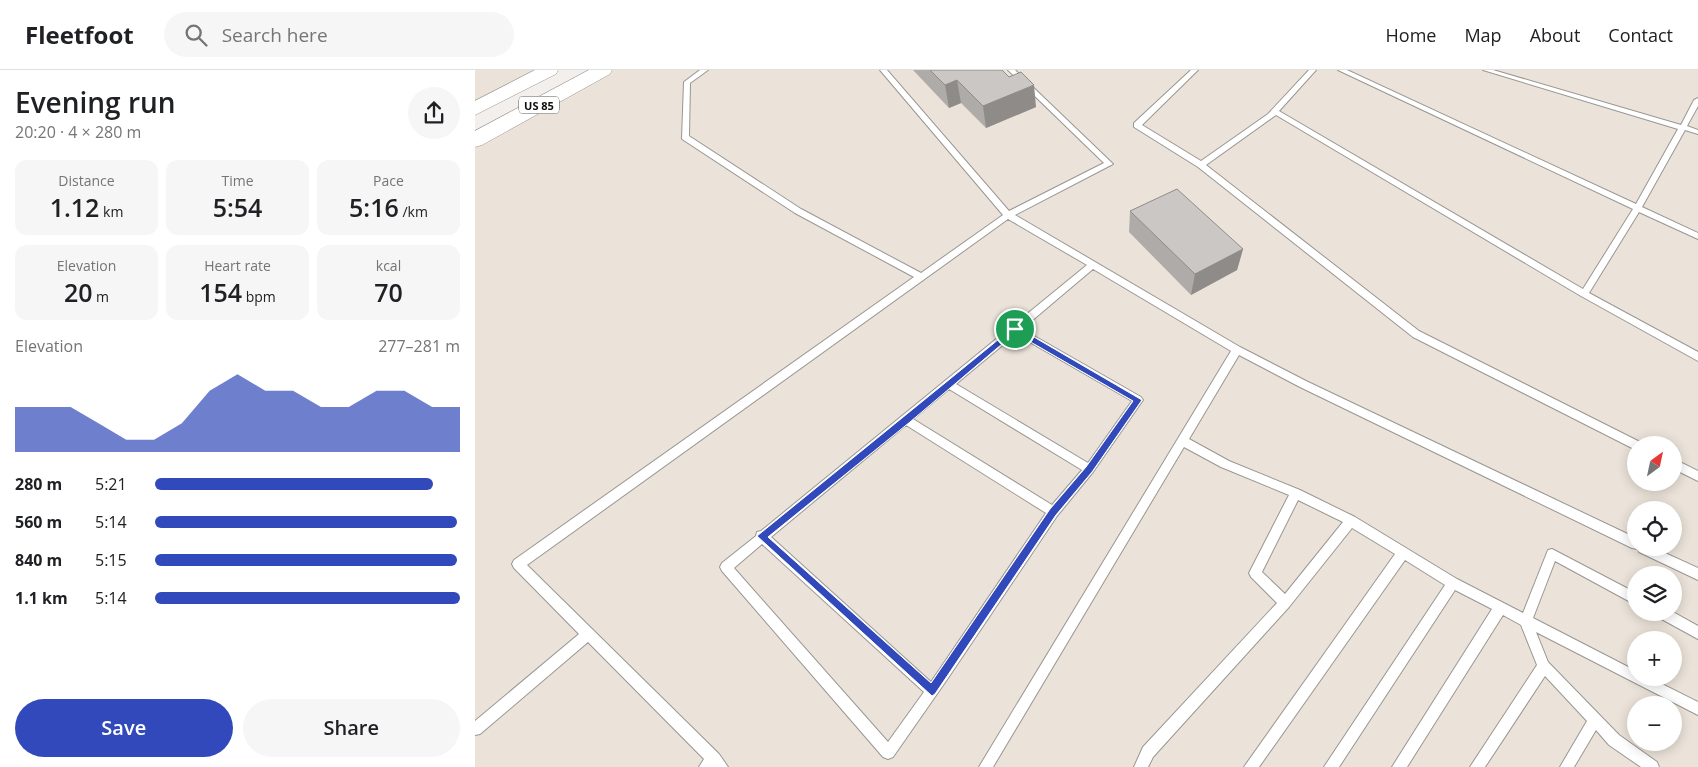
<!DOCTYPE html>
<html lang="en">
<head>
<meta charset="utf-8">
<style>
  :root { --surface:#fff; --page:#f6f6f6; --text:#202124; --muted:#757577; --line:#e0e0e0; --accent:#3149ba }
  body { margin:0; font-family:"Open Sans",sans-serif; background:var(--page); color:var(--text); height:100vh; display:flex; flex-direction:column; font-size:19px; white-space:nowrap }
  * { box-sizing:border-box; margin:0 }
  p { font-size:16px; color:var(--muted) }
  .icon { flex:none; width:28px; height:28px; fill:none; stroke:currentColor; stroke-width:2; stroke-linecap:round; stroke-linejoin:round }
  .map { position:relative; flex:1; overflow:hidden }
  .sheet { display:flex; flex-direction:column; background:var(--surface); width:475px }
  .sheet>* { flex:none }
  .needle { width:32px; rotate:33deg }
  .buttons { position:absolute; left:1152px; top:366px; display:grid; gap:10px }
  .buttons a { display:grid; place-items:center; width:55px; height:55px; border-radius:50%; background:var(--surface); box-shadow:0 2px 12px #0003; font-size:25px }
  .pin { position:absolute; display:grid; place-items:center; width:42px; height:42px; color:#fff; margin:-21px; border:2px solid #fff; border-radius:50%; box-shadow:0 1px 5px #0007 }
  .round { display:grid; place-items:center; flex:none; width:52px; height:52px; border-radius:26px; background:var(--page) }
  .overview { display:flex; align-items:center; justify-content:space-between; height:85px; padding:0 15px }
  h1 { font-size:28px; font-weight:600; line-height:38px }
  .metrics { display:grid; grid-template-columns:repeat(3,1fr); gap:8px; height:85px; padding:5px 15px }
  .metrics div { display:grid; align-content:center; border-radius:12px; background:var(--page); text-align:center }
  .metrics b { font-size:25px; font-weight:600 }
  .metrics small { font-size:14px; font-weight:400 }
  .metrics p { font-size:14px }
  .chart { height:140px; padding:10px 15px }
  .chart p { display:flex; justify-content:space-between }
  .chart svg { width:100%; height:90px; margin-top:5px; fill:var(--accent); opacity:.7 }
  .action { display:flex; gap:10px; margin-top:auto; padding:10px 15px }
  .action a { flex:1; height:58px; border-radius:30px; background:var(--accent); color:#fff; font-size:20px; font-weight:600; line-height:58px; text-align:center }
  .action a+a { background:var(--page); color:var(--text) }
  ul { padding:0 15px; list-style:none; font-size:16px }
  li { display:grid; grid-template-columns:80px 60px 1fr; align-items:center; height:38px }
  li i { height:12px; border-radius:6px; background:var(--accent) }
  header { display:flex; align-items:center; gap:30px; box-sizing:border-box; height:70px; padding:0 25px; background:var(--surface); border-bottom:1px solid var(--line) }
  header strong { font-size:24px }
  nav { display:flex; gap:28px; margin-inline-start:auto; font-size:18px }
  .search { width:350px; height:45px; background:var(--page); display:flex; align-items:center; gap:12px; box-sizing:border-box; padding:0 18px; border-radius:28px; color:var(--muted); font-size:19px }
  main { display:flex; flex:1; min-height:0 }
  .map>svg:first-child { display:block }
  .built { fill:#ebe3d9; fill-rule:evenodd }
  .lines { fill:none; stroke-linecap:round; stroke-linejoin:round }
  .lane-casing { stroke:#999692; stroke-width:2 }
  .highway-casing { stroke:#999692; stroke-width:1 }
  .lane { fill:#fff; fill-rule:evenodd }
  .highway { fill:#fff; fill-rule:evenodd }
  .wall { fill:#afaba9 }
  .shaded-wall { fill:#8e8b89 }
  .building { fill:#cbc7c4; stroke:#8e8b89 }
  .route { fill:#3149ba; stroke:#fff; fill-rule:evenodd }
  .labels { text-anchor:middle; dominant-baseline:central; stroke-width:4.5; stroke-linejoin:round; paint-order:stroke }
  .shield { fill:#fff; stroke:#565655; stroke-width:1 }
  .shield-label { font-size:11px; font-weight:bold; fill:#0e0d0c }
</style>
</head>
<body>
<header>
<strong>Fleetfoot</strong>
<div class="search"><svg class="icon" aria-label="search" viewBox="0 0 24 24"><circle cx="10" cy="10" r="6"/><path d="M15 15l6 6"/></svg>Search here</div>
<nav><a>Home</a><a>Map</a><a>About</a><a>Contact</a></nav>
</header>
<main>
<section class="sheet">
<div class="overview"><div><h1>Evening run</h1><p>20:20 · 4 × 280 m</p></div><a class="round"><svg class="icon" aria-label="share" viewBox="0 0 24 24"><path d="M12 15V3M7 8l5-5 5 5M5 13v7h14v-7"/></svg></a></div>
<div class="metrics">
<div><p>Distance</p><b>1.12<small> km</small></b></div>
<div><p>Time</p><b>5:54</b></div>
<div><p>Pace</p><b>5:16<small> /km</small></b></div>
</div>
<div class="metrics">
<div><p>Elevation</p><b>20<small> m</small></b></div>
<div><p>Heart rate</p><b>154<small> bpm</small></b></div>
<div><p>kcal</p><b>70</b></div>
</div>
<div class="chart"><p><span>Elevation</span>277–281 m</p>
<svg viewBox="0 0 160 44" preserveAspectRatio="none"><path d="M0 44V22L10 22L20 22L30 30L40 38L50 38L60 30L70 14L80 6L90 14L100 14L110 22L120 22L130 14L140 14L150 22L160 22V44z"/></svg>
</div>
<ul>
<li><b>280 m</b>5:21<i style="width:91%"></i></li>
<li><b>560 m</b>5:14<i style="width:99%"></i></li>
<li><b>840 m</b>5:15<i style="width:99%"></i></li>
<li><b>1.1 km</b>5:14<i style="width:100%"></i></li>
</ul>
<div class="action"><a>Save</a><a>Share</a></div>
</section>
<div class="map">
<svg width="1223" height="697" viewBox="0 0 1223 697">
  <rect width="100%" height="100%" fill="#f3efec"/>
  <g class="built">
    <polygon points="0,0 74,0 0,39"/>
    <path d="M128 0H1223V697H0V70ZM1161 375H1199V412H1161ZM1161 440H1199V478H1161ZM1161 505H1199V542H1161ZM1161 570H1199V608H1161ZM1161 635H1199V672H1161Z"/>
  </g>
  <g class="lines">
    <defs>
      <g id="lane">
        <path d="M225 0H233L215 13 214 66 326 139 446 203 528 145 405 0H412L534 141 629 93 533 0H540L638 94 540 145 765 277 831 311 1161 468V478H1179L1223 498V510L1164 482 1163 479 1157 478 825 317 764 285 714 369 754 391 825 420 880 447 982 509 1048 543 1073 480 1077 479 1161 523V535L1080 491 1058 548 1161 601V608H1175L1223 632V645L1061 562 1073 592 1144 665 1182 692 1184 697H1166L1134 675 1121 660 1099 697H1085L1112 651 1070 606 1010 697H995L1062 595 1046 555 1028 545 932 697H917L1017 539 980 520 864 697H849L970 515 930 490 784 697H769L920 484 877 458 814 537 678 687 673 697H659L668 677 802 533 776 507 774 503 814 425 746 397 709 377 518 697H504L756 281 618 199 547 259 666 327 668 330 618 402 582 446 471 611 418 687 413 689 408 687 247 501 245 497 247 493 281 466 282 462 286 461 612 195 533 149 52 495 244 684 253 697H224L229 689 113 572 5 664 0 665V651L104 564 39 498 37 494 39 490 439 207 320 143 207 69 209 12ZM541 264 657 331 613 393 481 314ZM474 319 607 400 577 435 438 349ZM431 355 571 443 456 612 296 467ZM823 430 868 452 810 524 787 502ZM287 474 449 622 413 672 259 498Z"/>
        <polygon points="716,0 723,0 667,55 726,91 793,44 834,0 841,0 804,41 1108,219 1158,139 863,0 872,0 1161,134 1203,59 1008,0 1018,0 1206,55 1219,30 1223,28 1223,36 1212,56 1223,60 1223,64 1210,60 1167,137 1223,163 1223,169 1164,142 1114,223 1223,282 1223,291 1106,226 801,45 731,95 944,261 1165,372 1166,375 1161,375 1161,379 1157,378 938,267 723,97 659,57 659,53"/>
        <polygon points="1199,389 1223,401 1223,411 1199,399"/>
        <polygon points="1179,542 1198,542 1223,556 1223,569 1181,546"/>
      </g>
      <g id="highway">
        <polygon points="60,0 83,0 81,4 0,45 0,31"/>
        <polygon points="114,0 137,0 135,4 7,75 0,77 0,61"/>
      </g>
    </defs>
    <use href="#lane" class="lane-casing"/>
    <use href="#highway" class="highway-casing"/>
    <use href="#lane" class="lane"/>
    <use href="#highway" class="highway"/>
  </g>
  <g class="wall">
    <polygon points="438,0 527,0 561,37 511,58 486,33 474,38"/>
    <polygon points="655,141 768,179 762,200 716,225 654,162"/>
  </g>
  <g class="shaded-wall">
    <polygon points="482,10 486,33 474,38 470,15"/>
    <polygon points="559,15 561,37 511,58 508,36"/>
    <polygon points="768,179 762,200 716,225 720,204"/>
  </g>
  <g class="building">
    <polygon points="455,0 527,0 534,7 546,2 559,15 508,36 482,10 470,15"/>
    <polygon points="702,119 768,179 720,204 655,141"/>
  </g>
  <path class="route" d="M540 256 667 330 617 402 581 445 460 624 457 626 282 466ZM540 263 658 331 611 397 575 439 456 613 293 467 435 352Z"/>
  <g class="labels">
    <rect class="shield" x="44" y="26.5" width="40" height="17" rx="4"/>
    <g class="shield-label">
      <text x="64" y="35">US 85</text>
    </g>
  </g>
</svg>
<div class="buttons">
<a><svg class="needle" viewBox="-14 -14 28 28"><path d="M0-13l5 13h-10z" fill="#e53935"/><path d="M0 13l5-13h-10z" fill="#757577"/></svg></a>
<a><svg class="icon" aria-label="locate" viewBox="0 0 24 24"><circle cx="12" cy="12" r="6"/><path d="M12 2v4M12 18v4M2 12h4M18 12h4"/></svg></a>
<a><svg class="icon" aria-label="layers" viewBox="0 0 24 24"><path d="M12 4l9 5-9 5-9-5zM3 14l9 5 9-5"/></svg></a>
<a>+</a>
<a>−</a>
</div>
<div class="pin" style="left:540px;top:259px;background:#1e9e55"><svg class="icon" aria-label="arrive" viewBox="0 0 24 24"><path d="M6 21V4h12l-3 4 3 4H6"/></svg></div>
</div>
</main>
</body>
</html>
